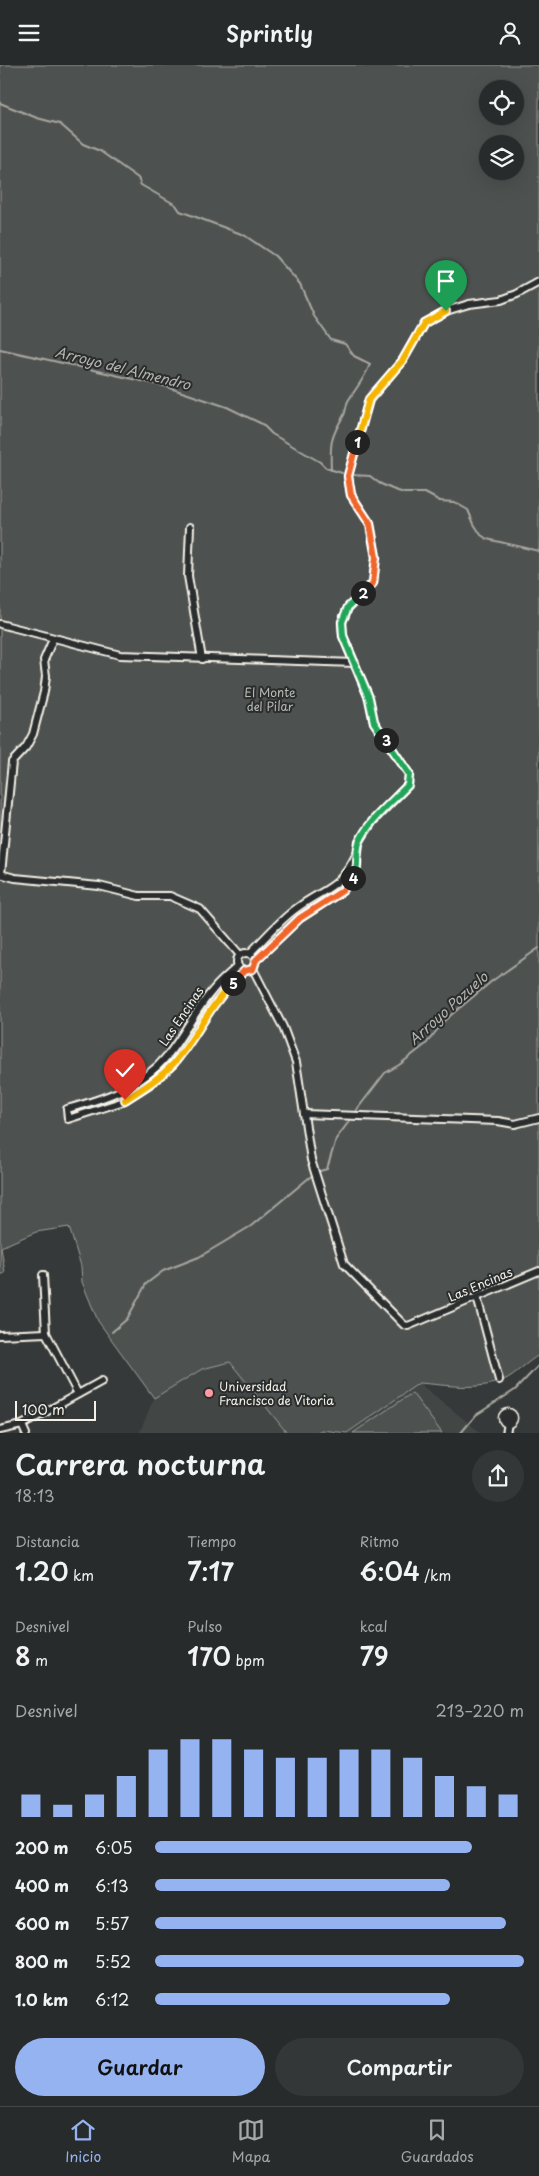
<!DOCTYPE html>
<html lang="es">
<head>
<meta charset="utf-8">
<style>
  :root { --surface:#282b2b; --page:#343737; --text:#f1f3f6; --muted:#a5a7a9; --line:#444747; --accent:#95b2f1 }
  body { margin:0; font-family:"Playpen Sans",sans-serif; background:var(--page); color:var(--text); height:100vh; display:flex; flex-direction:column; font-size:19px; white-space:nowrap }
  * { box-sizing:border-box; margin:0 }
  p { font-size:16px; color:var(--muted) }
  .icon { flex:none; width:28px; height:28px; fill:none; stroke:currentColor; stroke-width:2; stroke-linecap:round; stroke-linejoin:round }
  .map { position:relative; height:1368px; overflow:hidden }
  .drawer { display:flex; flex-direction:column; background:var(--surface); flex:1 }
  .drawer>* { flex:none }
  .buttons { position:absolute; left:479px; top:15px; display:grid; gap:10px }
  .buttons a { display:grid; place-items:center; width:45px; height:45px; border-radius:50%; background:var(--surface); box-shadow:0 5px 20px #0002,0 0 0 1px var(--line); font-size:25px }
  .scale { position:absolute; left:15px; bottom:12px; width:81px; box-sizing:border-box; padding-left:5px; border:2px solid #f4f1e8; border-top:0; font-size:14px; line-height:18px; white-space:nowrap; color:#f4f1e8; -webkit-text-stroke:4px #2a2d2e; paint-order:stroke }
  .pin { position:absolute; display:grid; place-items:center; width:42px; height:42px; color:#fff; margin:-51px -21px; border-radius:50% 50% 50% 0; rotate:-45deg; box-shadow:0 0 5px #0007 }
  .pin .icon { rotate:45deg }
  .km { position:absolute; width:25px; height:25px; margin:-12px; border-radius:50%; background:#222; color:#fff; font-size:14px; line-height:25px; text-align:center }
  .round { display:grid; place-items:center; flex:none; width:52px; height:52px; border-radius:26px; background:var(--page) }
  .head { display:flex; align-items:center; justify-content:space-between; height:85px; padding:0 15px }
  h1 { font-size:28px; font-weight:600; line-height:38px }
  .metrics { display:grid; grid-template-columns:repeat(3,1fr); gap:8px; height:85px; padding:5px 15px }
  .metrics div { display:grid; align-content:center }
  .metrics b { font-size:25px; font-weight:600 }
  .metrics small { font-size:14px; font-weight:400 }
  .metrics p { font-size:14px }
  .chart { height:140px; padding:10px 15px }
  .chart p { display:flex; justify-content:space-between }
  .chart svg { width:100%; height:90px; margin-top:5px; stroke:var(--accent); stroke-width:6 }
  .cta { display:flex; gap:10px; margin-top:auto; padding:10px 15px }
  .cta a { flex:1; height:58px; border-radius:30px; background:var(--accent); color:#111; font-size:20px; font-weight:600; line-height:58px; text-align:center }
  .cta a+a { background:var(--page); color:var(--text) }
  ul { padding:0 15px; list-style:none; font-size:16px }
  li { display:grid; grid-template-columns:80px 60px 1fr; align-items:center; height:38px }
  li i { height:12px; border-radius:6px; background:var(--accent) }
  header { display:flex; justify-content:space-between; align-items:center; height:65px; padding:0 15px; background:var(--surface); font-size:22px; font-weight:600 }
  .dock { display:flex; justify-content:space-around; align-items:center; height:70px; border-top:1px solid var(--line); background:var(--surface); font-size:14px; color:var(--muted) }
  .dock a { display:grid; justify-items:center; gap:2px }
  .dock .selected { color:var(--accent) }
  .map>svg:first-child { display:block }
  .built { fill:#434645 }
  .green { fill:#4e514f; stroke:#a1a19c; fill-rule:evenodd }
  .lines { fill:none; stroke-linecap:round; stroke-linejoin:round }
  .stream { stroke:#a8a7a1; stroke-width:2 }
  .minor-casing { stroke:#f4f1e8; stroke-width:10 }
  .tertiary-casing { stroke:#f4f1e8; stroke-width:12 }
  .minor { stroke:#2a2d2e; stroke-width:6 }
  .tertiary { stroke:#2a2d2e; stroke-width:9 }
  .split-1-casing { stroke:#fff; stroke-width:10 }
  .split-2-casing { stroke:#fff; stroke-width:10 }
  .split-3-casing { stroke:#fff; stroke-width:10 }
  .split-4-casing { stroke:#fff; stroke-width:10 }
  .split-5-casing { stroke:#fff; stroke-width:10 }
  .split-6-casing { stroke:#fff; stroke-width:10 }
  .split-1 { stroke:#f5b400; stroke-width:6 }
  .split-2 { stroke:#f0652b; stroke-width:6 }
  .split-3 { stroke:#22a559; stroke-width:6 }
  .split-4 { stroke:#22a559; stroke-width:6 }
  .split-5 { stroke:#f0652b; stroke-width:6 }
  .split-6 { stroke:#f5b400; stroke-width:6 }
  .poi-dot { fill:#ff9aa2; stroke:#2a2d2e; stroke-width:2 }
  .labels { text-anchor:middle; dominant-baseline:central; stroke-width:4; stroke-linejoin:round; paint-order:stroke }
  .park-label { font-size:12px; fill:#bab9b2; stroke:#2a2d2e }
  .street-label { font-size:12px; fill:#f4f1e8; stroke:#2a2d2e }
  .poi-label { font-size:12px; fill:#f4f1e8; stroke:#2a2d2e; text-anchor:start }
  .water-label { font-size:14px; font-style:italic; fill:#b4b3ad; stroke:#2a2d2e }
</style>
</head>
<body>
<header><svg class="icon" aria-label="menu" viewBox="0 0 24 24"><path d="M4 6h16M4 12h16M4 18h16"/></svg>Sprintly<svg class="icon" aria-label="person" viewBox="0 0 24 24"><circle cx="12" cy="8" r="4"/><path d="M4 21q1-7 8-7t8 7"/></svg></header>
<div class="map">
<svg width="539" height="1369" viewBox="0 0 539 1369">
  <rect width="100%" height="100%" fill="#363939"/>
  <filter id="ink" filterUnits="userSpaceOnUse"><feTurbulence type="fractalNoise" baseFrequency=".02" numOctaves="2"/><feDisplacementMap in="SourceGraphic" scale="10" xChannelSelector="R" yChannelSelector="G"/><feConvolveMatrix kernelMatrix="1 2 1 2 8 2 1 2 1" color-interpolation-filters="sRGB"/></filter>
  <g filter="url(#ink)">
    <g class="built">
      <polygon points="230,1297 287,1368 139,1369 154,1333 202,1304"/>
      <polygon points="419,1318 481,1368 347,1369"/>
    </g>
    <g class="green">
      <path d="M0 0H539V1290C527 1297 516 1309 504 1315 477 1326 447 1320 419 1318L347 1368 321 1365 316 1368H287L230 1297 202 1304 154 1333 98 1256 82 1217 81 1201 69 1162 36 1167 1 1182 5 1208 0 1210ZM488 24H515V51H488ZM488 79H515V106H488Z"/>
      <polygon points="412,1328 442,1368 353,1368"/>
    </g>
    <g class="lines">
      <g class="stream">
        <path d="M0 38 37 53 60 59 83 79 100 86 138 113 141 120 176 140 180 146 244 170 275 191 300 219 314 251 331 275 345 279 354 291 370 299C365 313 356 323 348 336 346 340 346 346 344 350 330 373 330 379 331 405"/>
        <polyline points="0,284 164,321 227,342 262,359 272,369 320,397 326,403 342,408"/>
        <polyline points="352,410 370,411 379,418 392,424 404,428 425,428 440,436 454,437 468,445 474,459 481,470 487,474 539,486"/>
        <polyline points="355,1047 385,1008 399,1000 426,979 445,955 492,916 539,883"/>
        <polyline points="320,1106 327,1104 336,1074 350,1055"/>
        <polyline points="112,1267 127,1254 146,1219 163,1206 199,1192 251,1161 310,1112"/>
        <polyline points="460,1369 476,1350 515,1325 539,1300"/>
      </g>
      <defs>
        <g id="minor">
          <polyline points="190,462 188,511 202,594"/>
          <polyline points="0,559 120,590 355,598"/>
          <polyline points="0,809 15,813 99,821 139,831 170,831 200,844 240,890"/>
          <polyline points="1,809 12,697 26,682 33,669 44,627 46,611 44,595 53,574"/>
          <circle cx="246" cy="897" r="9"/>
          <path d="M250 888C265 873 280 855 297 843 326 822 339 825 356 790"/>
          <polyline points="256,895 300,853 342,826 349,818 356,808 359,777 373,756 408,720 409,709 374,657 369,633 343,571 342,557 348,543 373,518 376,492 370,459 351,430 348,411 369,335 403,295 424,258 446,246 469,239 501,235 517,229 539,217"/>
          <path d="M238 901C229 909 220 916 213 925 195 945 184 971 167 991 142 1022 103 1034 67 1044L68 1054 121 1037 150 1019 174 998 218 932 245 906"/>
          <polyline points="253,904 283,962 296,997 311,1095 344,1199 404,1260 408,1261 539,1206"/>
          <polyline points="304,1049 498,1056 515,1059 539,1053"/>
          <polyline points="43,1210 46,1268 78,1329"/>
          <polyline points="477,1232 499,1315"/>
          <polyline points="0,1270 46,1268"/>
          <polyline points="22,1360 26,1369"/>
          <polyline points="0,1365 22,1360 102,1316"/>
          <polyline points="506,1369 508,1358"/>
        </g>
        <circle id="tertiary" cx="508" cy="1353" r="4.5"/>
      </defs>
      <use href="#minor" class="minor-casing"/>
      <use href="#tertiary" class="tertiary-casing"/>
      <use href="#minor" class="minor"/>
      <use href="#tertiary" class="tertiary"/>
    </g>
  </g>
  <g class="lines" filter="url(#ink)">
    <defs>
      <polyline id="split-1" points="357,377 369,334 403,295 424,258 446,246"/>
      <polyline id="split-2" points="357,377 348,411 351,430 370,459 376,492 373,518 363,528"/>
      <polyline id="split-3" points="363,528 348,542 342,557 343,571 369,633 374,657 386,675"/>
      <path id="split-4" d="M353 813C360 802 355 789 359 778 368 755 392 737 408 720L409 709 386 675"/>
      <polyline id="split-5" points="233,918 244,906 253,904 256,895 300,853 342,826 353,813"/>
      <path id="split-6" d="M125 1035C142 1024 160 1013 174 998 196 973 208 942 233 918"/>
    </defs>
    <use href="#split-1" class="split-1-casing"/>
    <use href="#split-2" class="split-2-casing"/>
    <use href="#split-3" class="split-3-casing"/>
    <use href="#split-4" class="split-4-casing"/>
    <use href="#split-5" class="split-5-casing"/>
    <use href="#split-6" class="split-6-casing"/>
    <use href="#split-1" class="split-1"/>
    <use href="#split-2" class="split-2"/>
    <use href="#split-3" class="split-3"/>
    <use href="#split-4" class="split-4"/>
    <use href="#split-5" class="split-5"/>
    <use href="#split-6" class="split-6"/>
  </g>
  <circle class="poi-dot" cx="209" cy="1328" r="5"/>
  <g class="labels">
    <g class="park-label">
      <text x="270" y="627">El Monte<tspan x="270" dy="14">del Pilar</tspan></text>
    </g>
    <g class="street-label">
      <text transform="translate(181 951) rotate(-56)">Las Encinas</text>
      <text transform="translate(480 1219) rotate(-23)">Las Encinas</text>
    </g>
    <g class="poi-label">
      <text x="219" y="1321">Universidad<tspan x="219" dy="14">Francisco de Vitoria</tspan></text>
    </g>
    <g class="water-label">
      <text transform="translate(123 303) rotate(14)">Arroyo del Almendro</text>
      <text transform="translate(448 943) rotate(-42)">Arroyo Pozuelo</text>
    </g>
  </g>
</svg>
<div class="buttons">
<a><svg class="icon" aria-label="locate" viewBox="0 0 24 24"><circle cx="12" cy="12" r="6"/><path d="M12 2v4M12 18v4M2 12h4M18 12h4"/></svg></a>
<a><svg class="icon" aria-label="layers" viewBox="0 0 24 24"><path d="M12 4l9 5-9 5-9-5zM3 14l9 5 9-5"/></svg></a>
</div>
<div class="scale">100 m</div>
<div class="pin" style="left:446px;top:246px;background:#1e9e55"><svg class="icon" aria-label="arrive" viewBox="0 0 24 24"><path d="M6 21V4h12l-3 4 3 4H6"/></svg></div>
<div class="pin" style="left:125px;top:1035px;background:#d93025"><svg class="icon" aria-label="check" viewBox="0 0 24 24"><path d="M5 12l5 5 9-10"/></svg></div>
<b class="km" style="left:357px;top:377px">1</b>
<b class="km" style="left:363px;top:528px">2</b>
<b class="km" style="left:386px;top:675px">3</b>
<b class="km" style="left:353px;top:813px">4</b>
<b class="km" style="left:233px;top:918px">5</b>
</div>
<section class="drawer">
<div class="head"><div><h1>Carrera nocturna</h1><p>18:13</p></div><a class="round"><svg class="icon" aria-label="share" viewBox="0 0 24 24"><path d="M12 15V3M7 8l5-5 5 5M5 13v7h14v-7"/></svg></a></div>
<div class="metrics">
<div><p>Distancia</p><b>1.20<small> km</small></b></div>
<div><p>Tiempo</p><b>7:17</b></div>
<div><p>Ritmo</p><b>6:04<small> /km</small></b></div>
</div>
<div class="metrics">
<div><p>Desnivel</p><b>8<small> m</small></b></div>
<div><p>Pulso</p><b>170<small> bpm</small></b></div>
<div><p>kcal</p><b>79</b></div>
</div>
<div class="chart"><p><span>Desnivel</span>213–220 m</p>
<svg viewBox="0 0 160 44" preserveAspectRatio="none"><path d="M5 44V33M15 44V38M25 44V33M35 44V24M45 44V11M55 44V6M65 44V6M75 44V11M85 44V15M95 44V15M105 44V11M115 44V11M125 44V15M135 44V24M145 44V29M155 44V33"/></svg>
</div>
<ul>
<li><b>200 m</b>6:05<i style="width:86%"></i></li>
<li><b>400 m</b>6:13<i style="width:80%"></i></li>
<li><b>600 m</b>5:57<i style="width:95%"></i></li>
<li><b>800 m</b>5:52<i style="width:100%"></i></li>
<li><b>1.0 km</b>6:12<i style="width:80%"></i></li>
</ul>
<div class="cta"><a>Guardar</a><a>Compartir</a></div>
</section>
<nav class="dock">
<a class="selected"><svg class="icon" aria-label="home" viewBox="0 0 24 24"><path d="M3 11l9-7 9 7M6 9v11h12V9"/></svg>Inicio</a>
<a><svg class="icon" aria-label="map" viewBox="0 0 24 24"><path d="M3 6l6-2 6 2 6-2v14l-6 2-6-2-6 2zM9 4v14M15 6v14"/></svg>Mapa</a>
<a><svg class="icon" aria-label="saved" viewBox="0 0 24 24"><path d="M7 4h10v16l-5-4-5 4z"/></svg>Guardados</a>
</nav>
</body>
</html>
